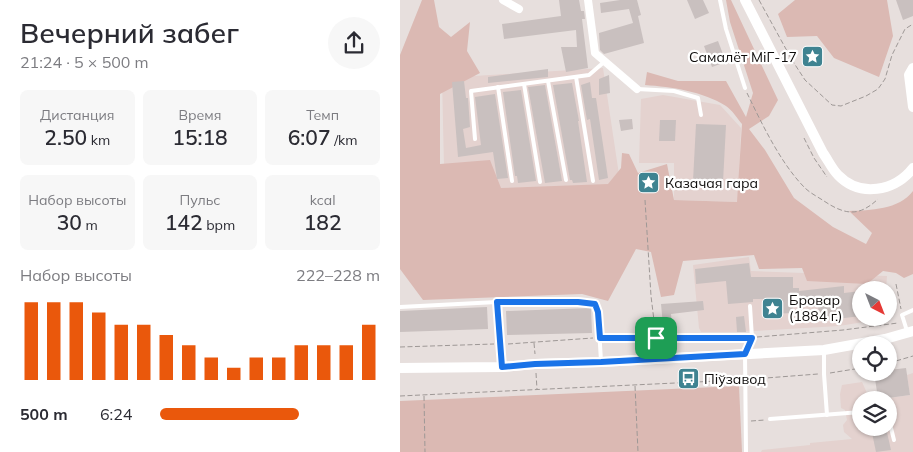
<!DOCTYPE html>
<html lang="ru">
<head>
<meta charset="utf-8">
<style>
  :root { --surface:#fff; --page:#f7f7f7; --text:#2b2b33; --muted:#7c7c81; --accent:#ea580c }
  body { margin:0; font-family:Mulish,sans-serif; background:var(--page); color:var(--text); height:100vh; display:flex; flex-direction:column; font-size:19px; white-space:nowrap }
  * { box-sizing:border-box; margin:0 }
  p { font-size:16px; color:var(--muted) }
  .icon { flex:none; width:28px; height:28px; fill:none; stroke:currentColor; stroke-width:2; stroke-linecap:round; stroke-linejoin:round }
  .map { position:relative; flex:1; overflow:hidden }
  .details { display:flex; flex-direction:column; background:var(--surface); width:400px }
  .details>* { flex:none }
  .needle { width:32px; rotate:138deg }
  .tools { position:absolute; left:452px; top:281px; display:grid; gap:10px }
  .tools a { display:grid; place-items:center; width:45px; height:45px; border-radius:50%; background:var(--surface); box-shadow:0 1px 4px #0004; font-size:25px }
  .pin { position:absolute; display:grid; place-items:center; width:42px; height:42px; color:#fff; margin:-21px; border-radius:10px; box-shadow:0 2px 8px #0006 }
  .round { display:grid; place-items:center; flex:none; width:52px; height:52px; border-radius:26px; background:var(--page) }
  .head { display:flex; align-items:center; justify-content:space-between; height:85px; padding:0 20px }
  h1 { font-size:28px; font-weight:600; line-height:38px }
  .stats { display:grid; grid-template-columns:repeat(3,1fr); gap:8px; height:85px; padding:5px 20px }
  .stats div { display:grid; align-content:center; border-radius:8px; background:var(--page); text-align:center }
  .stats b { font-size:21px; font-weight:600 }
  .stats small { font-size:14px; font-weight:400 }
  .stats p { font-size:14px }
  .chart { height:140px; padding:10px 20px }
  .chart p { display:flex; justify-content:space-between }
  .chart svg { width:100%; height:90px; margin-top:5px; stroke:var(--accent); stroke-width:6 }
  ul { padding:0 20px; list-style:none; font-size:16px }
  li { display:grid; grid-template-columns:80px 60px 1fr; align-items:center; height:38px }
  li i { height:12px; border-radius:6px; background:var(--accent) }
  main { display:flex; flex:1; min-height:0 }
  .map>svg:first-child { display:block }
  .built { fill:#e4d2cf }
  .green { fill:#dbb9b3 }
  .building { fill:#c9c0bf }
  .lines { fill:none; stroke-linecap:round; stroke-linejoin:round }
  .path { stroke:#9e9896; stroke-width:1; stroke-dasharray:5 2.5; stroke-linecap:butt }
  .lane { stroke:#fff; stroke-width:4 }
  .street { stroke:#fff; stroke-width:8 }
  .secondary { stroke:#fff; stroke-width:10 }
  .route-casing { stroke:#fff; stroke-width:10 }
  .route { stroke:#1a73e8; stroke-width:6 }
  .labels { text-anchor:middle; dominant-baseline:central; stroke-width:4.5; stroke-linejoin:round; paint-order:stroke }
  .poi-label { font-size:14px; fill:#0e0c0b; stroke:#fff; text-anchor:start }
</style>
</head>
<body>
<main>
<section class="details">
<div class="head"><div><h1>Вечерний забег</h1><p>21:24 · 5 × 500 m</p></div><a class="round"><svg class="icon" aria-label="share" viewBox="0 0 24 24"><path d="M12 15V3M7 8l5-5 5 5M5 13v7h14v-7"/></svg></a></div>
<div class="stats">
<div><p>Дистанция</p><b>2.50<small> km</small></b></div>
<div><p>Время</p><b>15:18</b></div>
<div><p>Темп</p><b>6:07<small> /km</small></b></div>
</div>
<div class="stats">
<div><p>Набор высоты</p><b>30<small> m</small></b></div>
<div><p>Пульс</p><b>142<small> bpm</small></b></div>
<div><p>kcal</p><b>182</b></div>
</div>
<div class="chart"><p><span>Набор высоты</span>222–228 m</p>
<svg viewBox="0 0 160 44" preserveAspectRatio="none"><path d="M5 44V6M15 44V6M25 44V6M35 44V11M45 44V17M55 44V17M65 44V22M75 44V27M85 44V33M95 44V38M105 44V33M115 44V33M125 44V27M135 44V27M145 44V27M155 44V17"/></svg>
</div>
<ul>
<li><b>500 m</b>6:24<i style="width:63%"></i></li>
</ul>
</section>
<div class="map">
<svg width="513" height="452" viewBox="0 0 513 452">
  <rect width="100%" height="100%" fill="#e7dfdd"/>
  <g class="built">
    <polygon points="203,68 221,188 90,196 44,167 42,78"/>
    <polygon points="263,95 320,105 341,128 338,202 274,200 274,163 239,163 241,99"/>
    <polygon points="349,257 351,271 487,276 486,290 461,290 461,318 479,318 476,320 439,326 337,332 301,332 299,328 293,265"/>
    <polygon points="513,373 513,452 361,452 362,450 410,445 410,443 452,439 444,432 443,425 447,420 445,410 441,408 440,394 442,385 462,382 467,393 468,400 461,400 461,428 489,428 489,400 476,400 510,395 507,375"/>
  </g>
  <g class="green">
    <path d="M22 0H34L39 27 51 37 70 22 67 51 80 73 40 94V164L90 160 101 188 208 184 221 168 222 153 229 154 238 173 267 164 274 200 337 202 342 124C337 118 332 110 326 106 302 91 272 87 245 85L247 72 278 81H326L346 117 353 93 330 22 326 0H331L378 100 369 116 349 129 365 150 394 198 433 227 466 244 472 233 449 211C470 210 499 210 513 191V274L504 278 496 273 483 271 467 284 407 281 402 268 359 269 354 255 283 261 274 295 261 297 251 252 236 249 208 301 182 294 23 300 0 269V55Z"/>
    <polygon points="395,0 487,0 493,36 479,77 434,58 417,36 387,37 378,14"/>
    <polygon points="339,386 342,452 0,452 0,401"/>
  </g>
  <g class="building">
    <polygon points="159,0 179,0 181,11 184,11 185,19 182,19 188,68 166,72 161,47 177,47 176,30 104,39 102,24 161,16"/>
    <polygon points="220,0 237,0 241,15 238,16 244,43 204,54 200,50 199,33 233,23 229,9 201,13 200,3"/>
    <polygon points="287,0 303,0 309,13 295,19"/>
    <polygon points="496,0 513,0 513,16 503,20"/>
    <polygon points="318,41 326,62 312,67 304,46"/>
    <polygon points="148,69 148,77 88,83 88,77"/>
    <polygon points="209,75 210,93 199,95 199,79"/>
    <polygon points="64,81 66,98 68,98 70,127 63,129 66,148 81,145 75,97 95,94 108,178 97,179 93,152 58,157 52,82"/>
    <polygon points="190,82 192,98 196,98 208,178 199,180 190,119 187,120 181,85"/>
    <polygon points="172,83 179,121 178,121 187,182 173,183 172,180 170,180 153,85"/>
    <polygon points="145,85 162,181 145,183 128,87"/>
    <polygon points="121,90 136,181 118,183 117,176 115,176 103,92"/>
    <polygon points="232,119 233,129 221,131 219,120"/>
    <polygon points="260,120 276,120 275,141 259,141"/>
    <polygon points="296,124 326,125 323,182 293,181"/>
    <polygon points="349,263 351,277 393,277 393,288 399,288 399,291 444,286 444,293 461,291 461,316 420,321 418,306 411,307 410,299 393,299 393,313 369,314 369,299 353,299 353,302 328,304 326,281 296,284 295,269"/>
    <polygon points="303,301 304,310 271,314 272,325 263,325 261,304"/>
    <polygon points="87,307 88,329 0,332 0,311"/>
    <polygon points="191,308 192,333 107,335 106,311"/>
    <polygon points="344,316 346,332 337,332 336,317"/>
    <polygon points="506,368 510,395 474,400 472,392 477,392 474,372 489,372 489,370"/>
    <polygon points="471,428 486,428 491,450 476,452"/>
  </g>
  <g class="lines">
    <g class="path">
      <polyline points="359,0 392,60 405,80 432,105 441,106 466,96 478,89 485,79 492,55 505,29 513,24"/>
      <path d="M347 93C362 124 381 164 405 188 410 193 418 197 424 201 445 215 459 217 478 199"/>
      <polyline points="404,138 414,158 427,177"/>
      <polyline points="245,200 251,296 256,337"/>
      <polyline points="496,284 501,309"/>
      <polyline points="357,337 443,330 498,323"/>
      <polyline points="205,338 346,338"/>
      <polyline points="134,343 135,354"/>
      <polyline points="108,344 193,338"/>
      <polyline points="0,347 94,344"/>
      <polyline points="489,363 513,356"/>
      <polyline points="136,373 137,389"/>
      <polyline points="430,373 461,368"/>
      <polyline points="353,379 418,374"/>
      <polyline points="235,386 238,452"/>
      <polyline points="0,396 339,380"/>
      <polyline points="24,396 25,452"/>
      <polyline points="351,421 365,420"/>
    </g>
    <g class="lane">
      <polyline points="320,0 326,29 345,88"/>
      <polyline points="176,77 193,181"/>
      <polyline points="148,81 166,180"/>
      <polyline points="124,84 140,182"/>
      <polyline points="98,87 112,181"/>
      <polyline points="237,89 274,91 298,98 301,115"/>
      <polyline points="75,139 71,91 189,75 204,62"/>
      <polyline points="97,302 178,302 195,304 198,312 201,361"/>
      <polyline points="0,307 97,302 102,365"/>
      <polyline points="507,331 502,315 513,310"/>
      <polyline points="424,352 424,374 427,415"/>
      <polyline points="370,419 461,412"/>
      <polyline points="489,420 494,440"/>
      <polyline points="346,452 345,354 352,338 350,306"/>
    </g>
    <g class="street">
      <polyline points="103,0 119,9"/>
      <polyline points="188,0 195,53 237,89"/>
    </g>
    <g class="secondary">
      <path d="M345 0 423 153C428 160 432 169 438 175 460 198 495 191 513 168"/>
      <polyline points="513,68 509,75 513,107"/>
      <polyline points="0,368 102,367 135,364 201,362 424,350 485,339 513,331"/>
    </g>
  </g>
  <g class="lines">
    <defs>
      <polygon id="route" points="97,302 178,302 195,304 198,312 200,338 352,338 345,354 201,362 135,364 102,367"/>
    </defs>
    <use href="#route" class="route-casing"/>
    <use href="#route" class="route"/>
  </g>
  <defs>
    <symbol id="sight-square" viewBox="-11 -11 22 22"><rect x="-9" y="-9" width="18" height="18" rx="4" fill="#3f8391" stroke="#fff"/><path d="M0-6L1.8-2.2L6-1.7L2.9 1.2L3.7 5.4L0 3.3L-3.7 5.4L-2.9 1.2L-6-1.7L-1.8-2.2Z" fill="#fff"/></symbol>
    <symbol id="bus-square" viewBox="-11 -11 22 22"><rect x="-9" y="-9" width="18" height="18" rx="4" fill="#3f8391" stroke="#fff"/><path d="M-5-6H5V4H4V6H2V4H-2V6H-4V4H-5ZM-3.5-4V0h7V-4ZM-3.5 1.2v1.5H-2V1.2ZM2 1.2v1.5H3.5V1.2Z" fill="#fff"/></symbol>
  </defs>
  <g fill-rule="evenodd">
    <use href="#sight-square" x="400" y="44" width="25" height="25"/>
    <use href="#sight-square" x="236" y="170" width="25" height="25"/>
    <use href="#sight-square" x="360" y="296" width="25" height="25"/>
    <use href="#bus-square" x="276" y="366" width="25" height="25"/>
  </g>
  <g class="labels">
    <g class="poi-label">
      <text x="397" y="57" text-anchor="end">Самалёт МіГ-17</text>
      <text x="265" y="183">Казачая гара</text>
      <text x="389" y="300">Бровар<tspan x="389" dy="16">(1884 г.)</tspan></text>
      <text x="304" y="379">Піўзавод</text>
    </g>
  </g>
</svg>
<div class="tools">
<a><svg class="needle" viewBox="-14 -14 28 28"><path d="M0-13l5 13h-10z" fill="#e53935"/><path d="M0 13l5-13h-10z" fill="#7c7c81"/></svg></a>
<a><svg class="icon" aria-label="locate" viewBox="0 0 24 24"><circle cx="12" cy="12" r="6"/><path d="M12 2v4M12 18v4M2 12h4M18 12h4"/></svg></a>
<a><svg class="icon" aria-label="layers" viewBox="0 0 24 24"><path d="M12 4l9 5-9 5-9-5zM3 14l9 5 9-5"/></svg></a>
</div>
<div class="pin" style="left:256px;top:338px;background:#1e9e55"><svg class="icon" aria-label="arrive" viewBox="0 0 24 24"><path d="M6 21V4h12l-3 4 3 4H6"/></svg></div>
</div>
</main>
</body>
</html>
